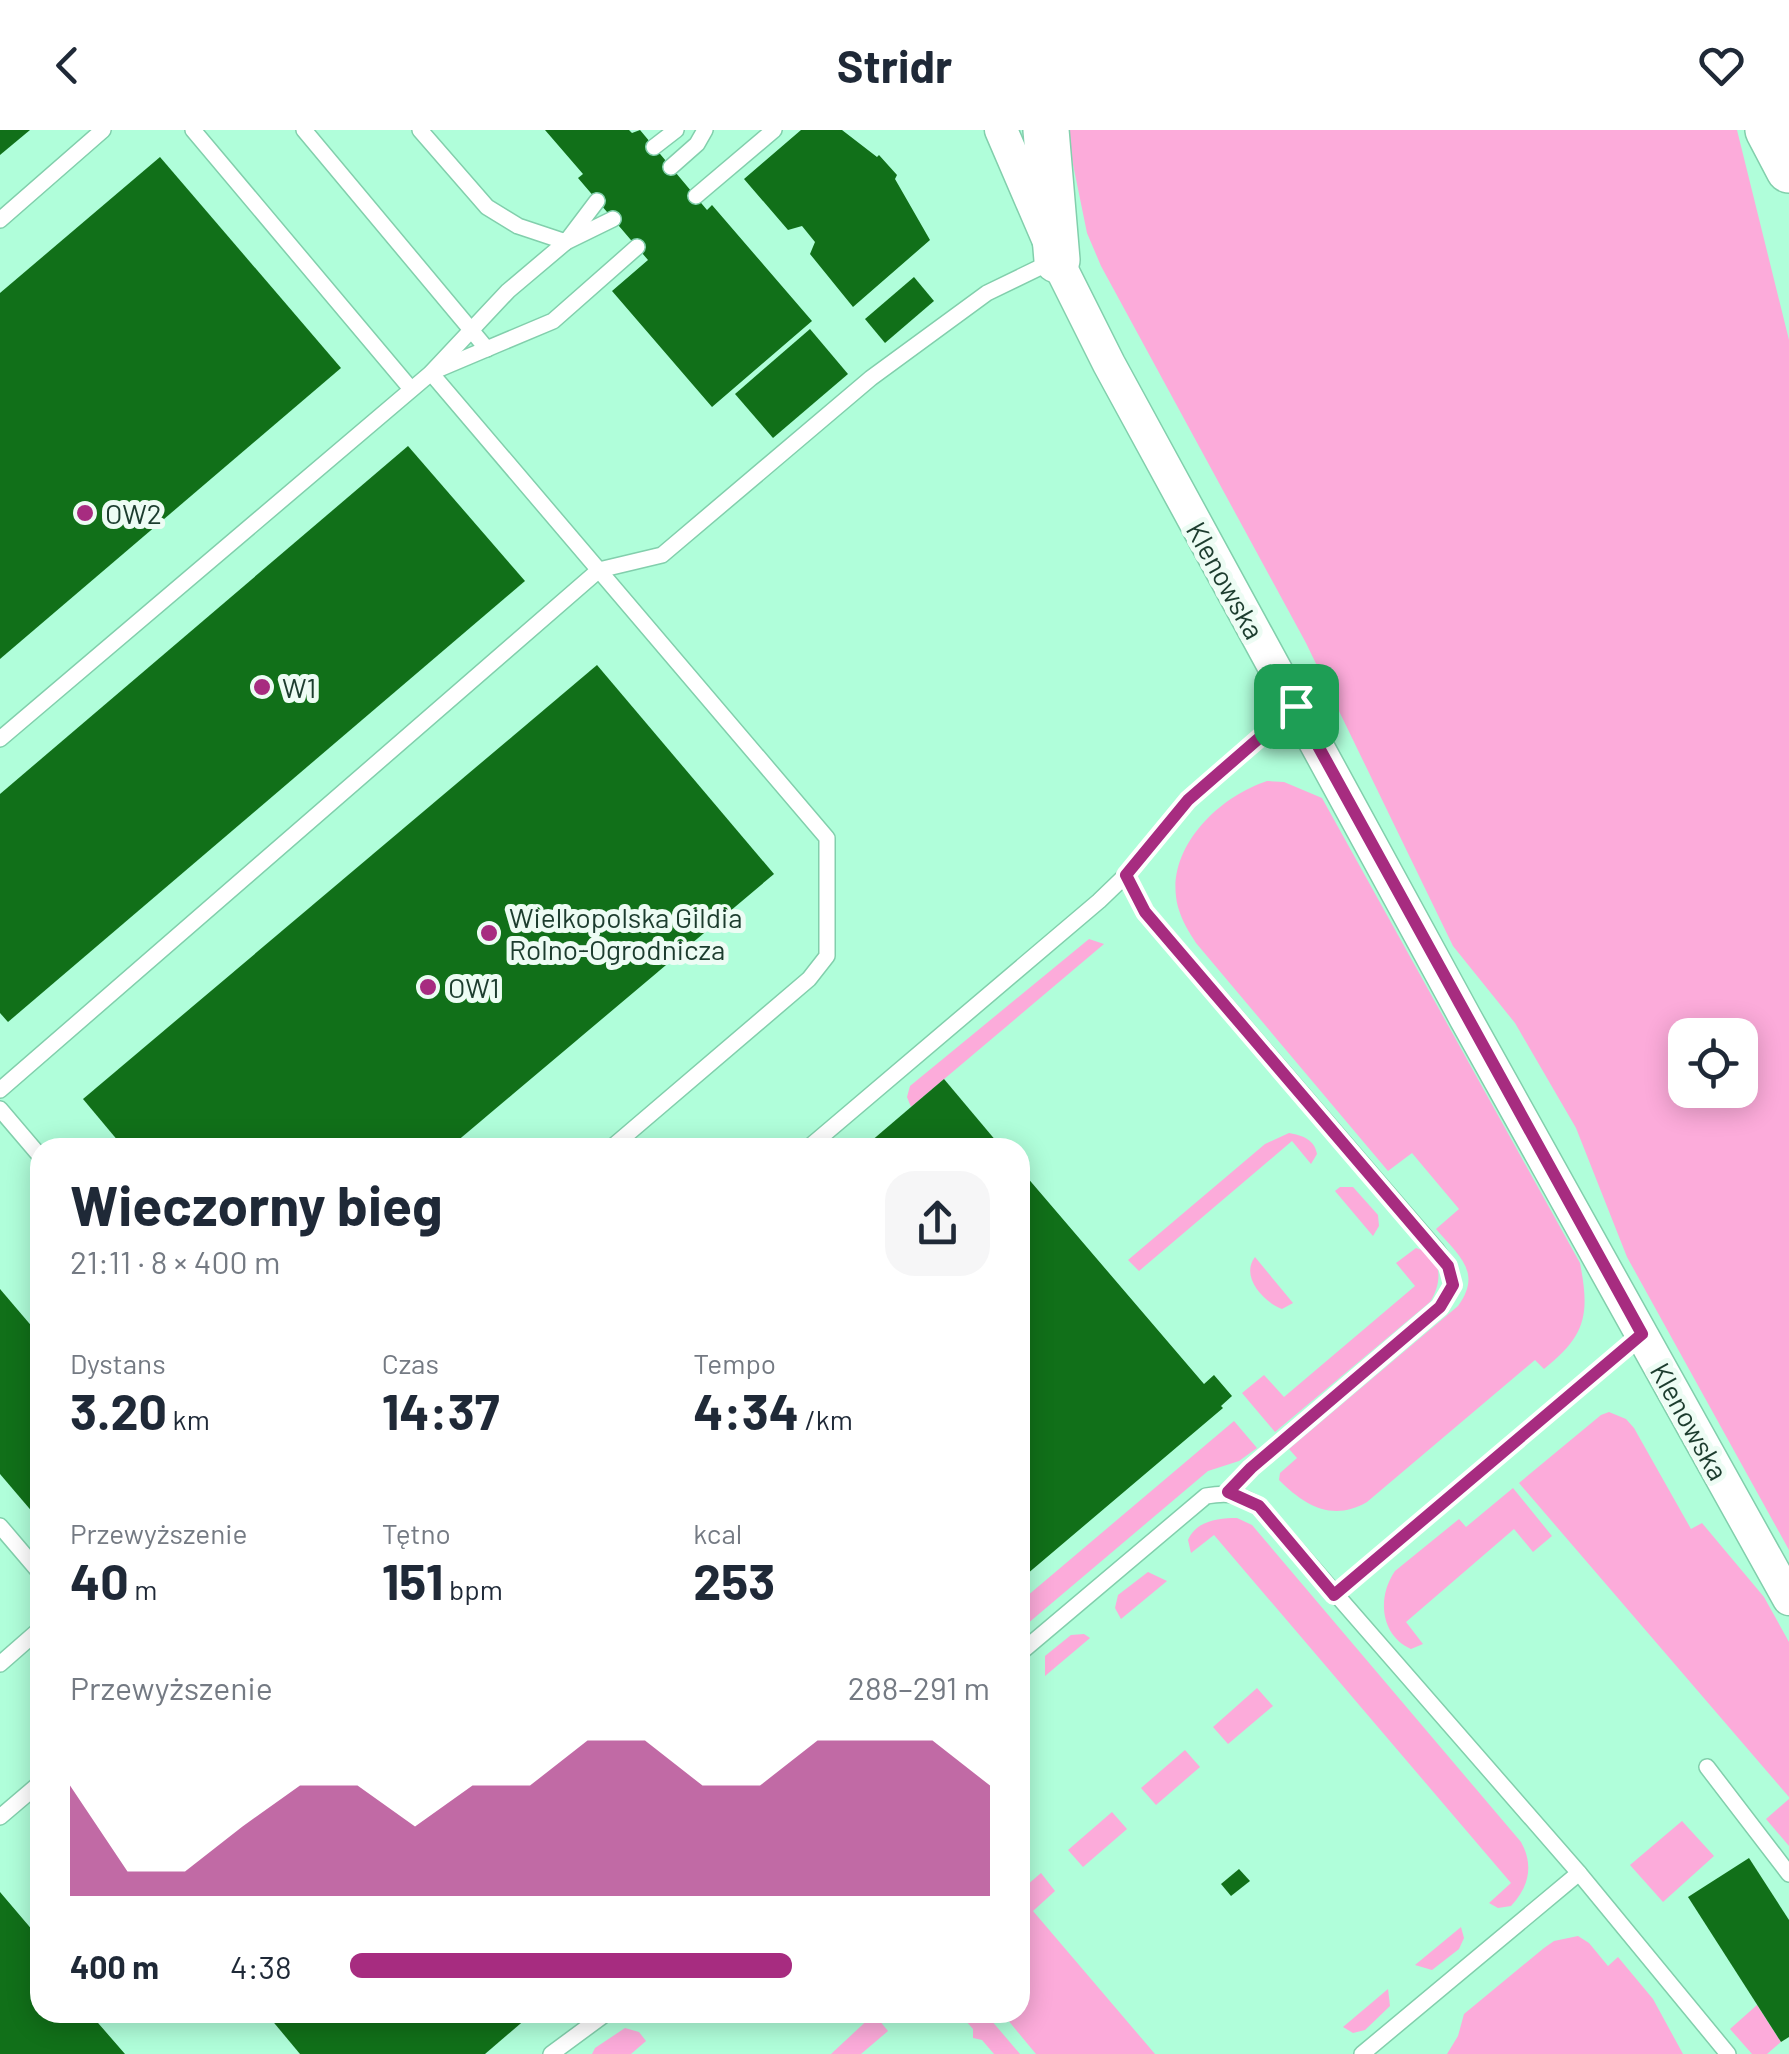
<!DOCTYPE html>
<html lang="pl">
<head>
<meta charset="utf-8">
<style>
  :root { --surface:#fff; --page:#f6f6f7; --text:#1f2937; --muted:#747a83; --accent:#a72c80 }
  body { margin:0; font-family:Barlow,sans-serif; background:var(--page); color:var(--text); height:100vh; display:flex; flex-direction:column; font-size:38px; white-space:nowrap }
  * { box-sizing:border-box; margin:0 }
  p { font-size:32px; color:var(--muted) }
  .icon { flex:none; width:55px; height:55px; fill:none; stroke:currentColor; stroke-width:2; stroke-linecap:round; stroke-linejoin:round }
  .map { position:relative; flex:1; overflow:hidden }
  .sheet { position:absolute; left:30px; top:1008px; width:1000px; height:885px; display:flex; flex-direction:column; background:var(--surface); border-radius:30px; box-shadow:0 5px 25px #0003 }
  .sheet>* { flex:none }
  .controls { position:absolute; left:1668px; top:888px; display:grid; gap:20px }
  .controls a { display:grid; place-items:center; width:90px; height:90px; border-radius:20px; background:var(--surface); box-shadow:0 5px 25px #0003; font-size:50px }
  .pin { position:absolute; display:grid; place-items:center; width:85px; height:85px; color:#fff; margin:-42px; border-radius:20px; box-shadow:0 5px 15px #0006 }
  .round { display:grid; place-items:center; flex:none; width:105px; height:105px; border-radius:30px; background:var(--page) }
  .headline { display:flex; align-items:center; justify-content:space-between; height:170px; padding:0 40px }
  h1 { font-size:55px; font-weight:700; line-height:75px }
  .metrics { display:grid; grid-template-columns:repeat(3,1fr); gap:15px; height:170px; padding:10px 40px }
  .metrics div { display:grid; align-content:center }
  .metrics b { font-size:50px; font-weight:700 }
  .metrics small { font-size:28px; font-weight:400 }
  .metrics p { font-size:28px }
  .chart { height:280px; padding:20px 40px }
  .chart p { display:flex; justify-content:space-between }
  .chart svg { width:100%; height:180px; margin-top:10px; fill:var(--accent); opacity:.7 }
  ul { padding:0 40px; list-style:none; font-size:32px }
  li { display:grid; grid-template-columns:160px 120px 1fr; align-items:center; height:75px }
  li i { height:25px; border-radius:12px; background:var(--accent) }
  header { display:flex; justify-content:space-between; align-items:center; height:130px; padding:0 40px; background:var(--surface); font-size:45px; font-weight:700 }
  .map>svg:first-child { display:block }
  .green { fill:#fcabda; fill-rule:evenodd }
  .building { fill:#117019 }
  .lines { fill:none; stroke-linecap:round; stroke-linejoin:round }
  .service-casing { stroke:#82cfac; stroke-width:18 }
  .minor-casing { stroke:#82cfac; stroke-width:35 }
  .secondary-casing { stroke:#82cfac; stroke-width:48 }
  .service { stroke:#fff; stroke-width:15 }
  .minor { stroke:#fff; stroke-width:32 }
  .secondary { stroke:#fff; stroke-width:45 }
  .route-casing { stroke:#fff; stroke-width:20 }
  .route { stroke:#a72c80; stroke-width:12 }
  .poi-dot { fill:#a72c80; stroke:#edfcf4; stroke-width:4 }
  .labels { text-anchor:middle; dominant-baseline:central; stroke-width:10; stroke-linejoin:round; paint-order:stroke }
  .poi-label { font-size:28px; fill:#1c3c2e; stroke:#edfcf4; text-anchor:start }
  .street-label { font-size:28px; fill:#1c3c2e; stroke:#edfcf4 }
</style>
</head>
<body>
<header><svg class="icon" aria-label="back" viewBox="0 0 24 24"><path d="M15 5l-7 7 7 7"/></svg>Stridr<svg class="icon" aria-label="heart" viewBox="0 0 24 24"><path d="M12 20l-8-8c-3-5 5-10 8-4 3-6 11-1 8 4z"/></svg></header>
<div class="map">
<svg width="1789" height="1924" viewBox="0 0 1789 1924">
  <rect width="100%" height="100%" fill="#b0feda"/>
  <g class="green">
    <path d="M1066 0H1737L1789 210V1420L1627 1127 1576 998 1515 893 1453 816 1306 513 1101 136 1087 103ZM1685 905H1740V960H1685Z"/>
    <path d="M1267 651 1284 652 1322 668 1580 1133C1590 1185 1586 1205 1544 1239L1535 1230 1367 1372C1333 1392 1305 1376 1279 1350L1280 1343 1297 1328 1289 1319 1458 1176C1483 1142 1458 1125 1436 1099L1459 1079 1412 1023 1388 1041 1196 813C1189 802 1182 791 1178 777 1163 720 1218 667 1267 651Z"/>
    <polygon points="1089,809 1104,814 911,977 907,967 910,956"/>
    <path d="M1289 1003C1302 1005 1315 1010 1317 1024L1311 1034 1292 1011 1139 1141 1128 1130 1265 1014Z"/>
    <polygon points="1340,1057 1353,1057 1378,1085 1379,1096 1373,1106 1335,1061"/>
    <path d="M1416 1118C1443 1125 1443 1152 1430 1172L1275 1302 1242 1263 1264 1245 1284 1267 1415 1156 1396 1133Z"/>
    <path d="M1255 1127 1293 1173 1282 1179C1263 1172 1240 1146 1255 1127Z"/>
    <polygon points="1609,1282 1626,1289 1634,1298 1691,1399 1702,1393 1764,1467 1789,1512 1789,1667 1519,1353 1601,1285"/>
    <polygon points="1234,1291 1257,1318 1239,1331 1208,1341 1020,1500 1020,1472"/>
    <path d="M1513 1358 1552 1406 1533 1422 1514 1399 1406 1492 1423 1514 1411 1519C1380 1505 1377 1467 1395 1441L1459 1389 1466 1397Z"/>
    <path d="M1237 1388 1252 1395 1521 1712C1534 1735 1529 1757 1511 1776L1498 1778 1489 1773 1511 1753 1214 1405 1191 1423 1188 1410C1196 1391 1218 1388 1237 1388Z"/>
    <polygon points="1148,1442 1167,1451 1121,1489 1115,1478 1118,1465"/>
    <polygon points="1084,1504 1090,1508 1045,1546 1045,1526 1071,1505"/>
    <polygon points="1257,1558 1273,1576 1228,1614 1213,1597"/>
    <polygon points="1185,1620 1200,1637 1156,1675 1141,1658"/>
    <polygon points="1789,1669 1789,1716 1766,1689"/>
    <polygon points="1112,1682 1127,1699 1083,1737 1068,1720"/>
    <polygon points="1682,1691 1714,1726 1663,1772 1630,1735"/>
    <polygon points="1041,1743 1055,1761 1033,1781 1155,1924 1036,1924 1002,1883 1020,1882 1020,1761"/>
    <polygon points="1461,1797 1464,1808 1459,1819 1432,1840 1415,1835"/>
    <polygon points="1578,1806 1589,1813 1608,1836 1618,1827 1653,1869 1683,1924 1447,1924 1458,1906 1464,1884 1544,1818 1554,1811"/>
    <polygon points="1388,1859 1390,1876 1365,1900 1353,1903 1343,1897"/>
    <polygon points="1757,1875 1781,1912 1767,1924 1752,1924 1730,1899"/>
    <polygon points="959,1883 985,1883 1020,1924 994,1924 982,1910 973,1908 973,1899"/>
    <polygon points="874,1884 888,1901 861,1924 831,1924"/>
    <polygon points="625,1898 639,1902 646,1911 631,1924 592,1924 595,1918"/>
  </g>
  <g class="building">
    <polygon points="0,0 30,0 0,25"/>
    <polygon points="545,0 629,0 632,3 640,0 707,80 712,75 812,191 712,277 612,161 648,130 578,48 583,44"/>
    <polygon points="801,0 842,0 877,27 879,25 897,45 895,49 930,110 853,177 810,124 815,112 802,96 788,100 744,49"/>
    <polygon points="160,27 341,238 0,529 0,163"/>
    <polygon points="914,147 934,171 885,213 865,189"/>
    <polygon points="810,199 848,244 773,308 735,264"/>
    <polygon points="408,316 525,451 8,892 0,883 0,664"/>
    <polygon points="597,535 774,744 449,1018 124,1018 83,969"/>
    <polygon points="944,949 1002,1018 863,1018 911,977"/>
    <polygon points="1020,1039 1204,1254 1214,1245 1232,1266 1221,1276 1223,1278 1020,1450"/>
    <polygon points="0,1159 40,1206 40,1391 0,1344"/>
    <polygon points="1749,1728 1789,1790 1789,1907 1781,1912 1688,1767"/>
    <polygon points="1239,1739 1250,1751 1231,1766 1221,1754"/>
    <polygon points="0,1762 34,1802 40,1796 40,1882 96,1882 92,1886 125,1924 0,1924"/>
    <polygon points="265,1882 534,1882 485,1924 300,1924"/>
  </g>
  <g class="lines">
    <defs>
      <g id="service">
        <polyline points="193,0 411,259"/>
        <polyline points="304,0 487,219"/>
        <polyline points="420,0 487,77 518,96 566,112 597,71"/>
        <polyline points="654,17 676,0"/>
        <polyline points="671,37 697,14 705,0"/>
        <polyline points="696,66 774,0"/>
        <polyline points="0,90 103,0"/>
        <polyline points="439,239 553,191 637,117"/>
        <polyline points="431,243 827,708 827,826 809,849 611,1018"/>
        <polyline points="0,609 431,243 508,161 566,112 613,89"/>
        <polyline points="1126,745 1145,781 1436,1119 1448,1136 1453,1155 1441,1177 1251,1338 1228,1362"/>
        <polyline points="0,960 599,440 662,425 871,248 987,163 1053,131"/>
        <polyline points="0,979 40,1026"/>
        <polyline points="808,1018 1099,771 1126,745 1188,670 1296,576"/>
        <polyline points="0,1396 40,1443"/>
        <polyline points="1335,1465 1642,1204"/>
        <path d="M1020 1523 1206 1366C1228 1362 1240 1364 1259 1376L1579 1743 1362 1924"/>
        <polyline points="0,1534 40,1499"/>
        <polyline points="1707,1637 1789,1744"/>
        <polyline points="0,1687 40,1653"/>
        <polyline points="1579,1743 1728,1924"/>
        <polyline points="551,1924 608,1882"/>
      </g>
      <polyline id="minor" points="1001,0 1057,130 1109,234 1466,889 1789,1469"/>
      <g id="secondary">
        <polyline points="1046,0 1057,130"/>
        <polyline points="1768,0 1789,40"/>
      </g>
    </defs>
    <use href="#service" class="service-casing"/>
    <use href="#minor" class="minor-casing"/>
    <use href="#secondary" class="secondary-casing"/>
    <use href="#service" class="service"/>
    <use href="#minor" class="minor"/>
    <use href="#secondary" class="secondary"/>
  </g>
  <g class="lines">
    <defs>
      <polygon id="route" points="1296,576 1642,1204 1334,1465 1259,1376 1228,1362 1251,1338 1440,1177 1453,1155 1448,1136 1145,782 1126,745 1188,670"/>
    </defs>
    <use href="#route" class="route-casing"/>
    <use href="#route" class="route"/>
  </g>
  <g class="poi-dot">
    <circle cx="85" cy="383" r="10"/>
    <circle cx="262" cy="557" r="10"/>
    <circle cx="489" cy="803" r="10"/>
    <circle cx="428" cy="857" r="10"/>
  </g>
  <g class="labels">
    <g class="poi-label">
      <text x="105" y="383">OW2</text>
      <text x="282" y="557">W1</text>
      <text x="509" y="787">Wielkopolska Gildia<tspan x="509" dy="32">Rolno-Ogrodnicza</tspan></text>
      <text x="448" y="857">OW1</text>
    </g>
    <g class="street-label">
      <text transform="translate(1226 450) rotate(61)">Klenowska</text>
      <text transform="translate(1690 1291) rotate(61)">Klenowska</text>
    </g>
  </g>
</svg>
<div class="controls">
<a><svg class="icon" aria-label="locate" viewBox="0 0 24 24"><circle cx="12" cy="12" r="6"/><path d="M12 2v4M12 18v4M2 12h4M18 12h4"/></svg></a>
</div>
<div class="pin" style="left:1296px;top:576px;background:#1e9e55"><svg class="icon" aria-label="arrive" viewBox="0 0 24 24"><path d="M6 21V4h12l-3 4 3 4H6"/></svg></div>
<section class="sheet">
<div class="headline"><div><h1>Wieczorny bieg</h1><p>21:11 · 8 × 400 m</p></div><a class="round"><svg class="icon" aria-label="share" viewBox="0 0 24 24"><path d="M12 15V3M7 8l5-5 5 5M5 13v7h14v-7"/></svg></a></div>
<div class="metrics">
<div><p>Dystans</p><b>3.20<small> km</small></b></div>
<div><p>Czas</p><b>14:37</b></div>
<div><p>Tempo</p><b>4:34<small> /km</small></b></div>
</div>
<div class="metrics">
<div><p>Przewyższenie</p><b>40<small> m</small></b></div>
<div><p>Tętno</p><b>151<small> bpm</small></b></div>
<div><p>kcal</p><b>253</b></div>
</div>
<div class="chart"><p><span>Przewyższenie</span>288–291 m</p>
<svg viewBox="0 0 160 44" preserveAspectRatio="none"><path d="M0 44V17L10 38L20 38L30 27L40 17L50 17L60 27L70 17L80 17L90 6L100 6L110 17L120 17L130 6L140 6L150 6L160 17V44z"/></svg>
</div>
<ul>
<li><b>400 m</b>4:38<i style="width:69%"></i></li>
</ul>
</section>
</div>
</body>
</html>
